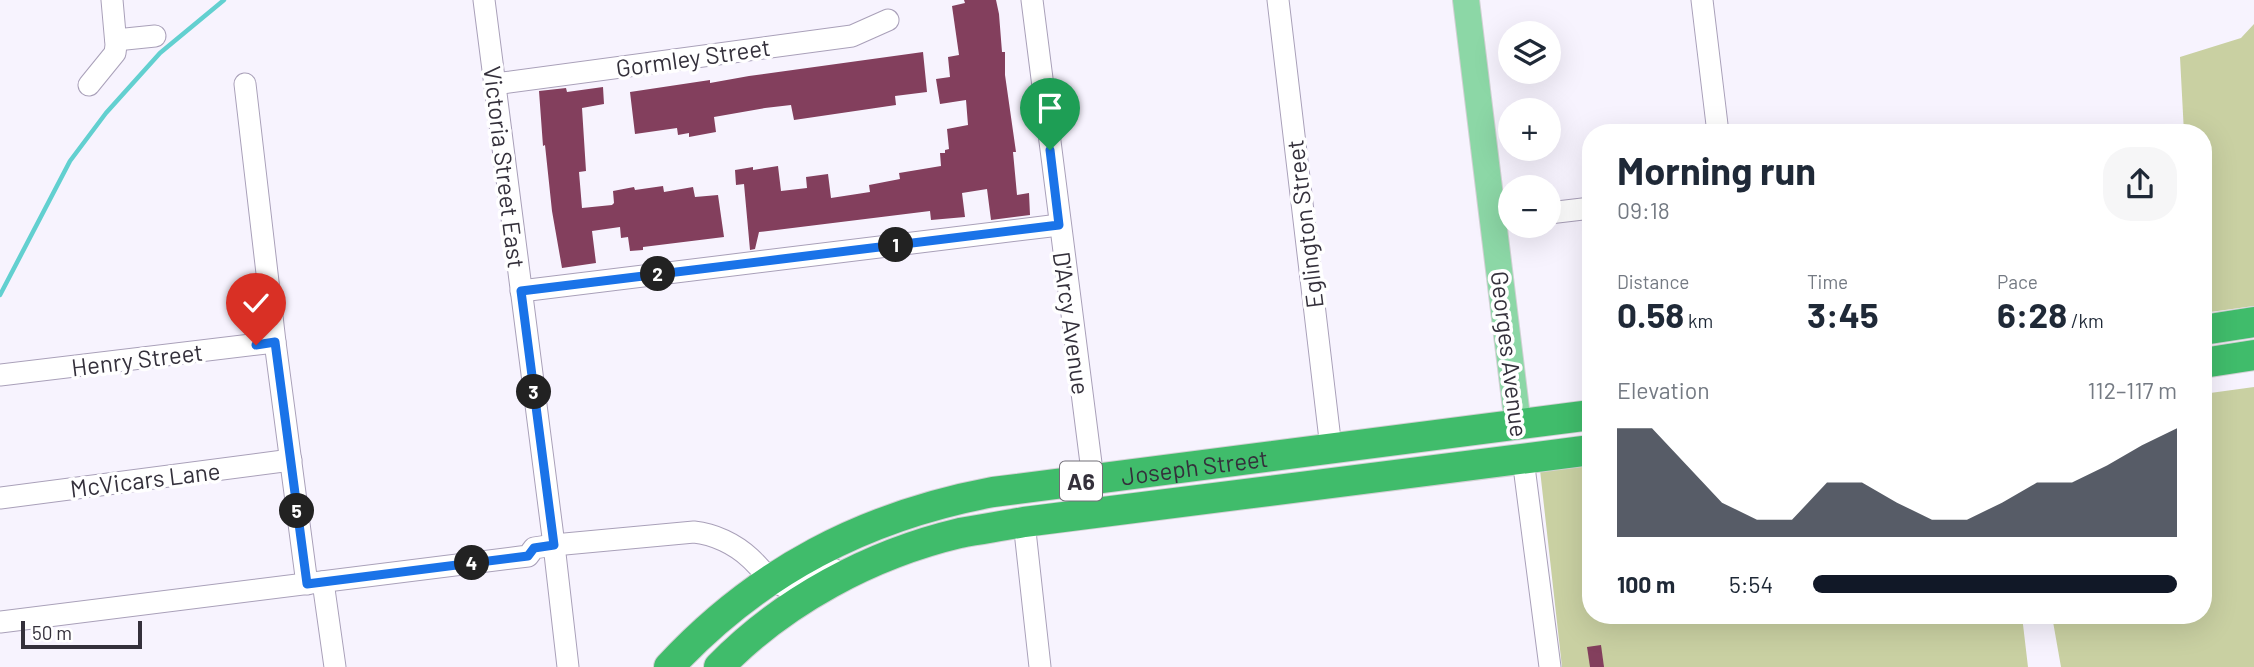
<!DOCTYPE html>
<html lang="en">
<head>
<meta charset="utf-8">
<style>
  :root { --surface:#fff; --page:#f6f6f7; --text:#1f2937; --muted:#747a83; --accent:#111827 }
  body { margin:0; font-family:Barlow,sans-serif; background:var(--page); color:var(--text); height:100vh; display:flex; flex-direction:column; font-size:26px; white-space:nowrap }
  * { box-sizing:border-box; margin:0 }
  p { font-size:23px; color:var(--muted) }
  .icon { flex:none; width:38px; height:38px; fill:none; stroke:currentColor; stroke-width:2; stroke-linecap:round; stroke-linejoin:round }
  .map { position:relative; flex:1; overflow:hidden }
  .sheet { position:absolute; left:1582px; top:124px; width:630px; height:500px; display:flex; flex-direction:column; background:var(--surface); border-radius:28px; box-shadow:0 7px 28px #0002 }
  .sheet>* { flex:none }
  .buttons { position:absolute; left:1498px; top:21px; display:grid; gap:14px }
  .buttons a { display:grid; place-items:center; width:63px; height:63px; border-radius:50%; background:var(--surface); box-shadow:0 7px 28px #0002; font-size:35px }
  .scale { position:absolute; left:21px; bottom:18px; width:121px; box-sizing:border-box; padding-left:7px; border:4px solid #34303b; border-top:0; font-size:19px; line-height:24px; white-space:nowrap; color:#34303b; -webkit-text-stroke:5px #fff; paint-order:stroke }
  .pin { position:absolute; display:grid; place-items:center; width:60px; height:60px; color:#fff; margin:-72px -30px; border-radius:50% 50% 50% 0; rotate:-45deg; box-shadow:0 0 7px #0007 }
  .pin .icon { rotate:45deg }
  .km { position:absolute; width:35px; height:35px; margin:-18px; border-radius:50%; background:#222; color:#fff; font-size:19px; line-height:35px; text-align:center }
  .round { display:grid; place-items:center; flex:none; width:74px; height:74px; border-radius:28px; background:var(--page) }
  .summary { display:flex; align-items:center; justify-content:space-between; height:119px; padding:0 35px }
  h1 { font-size:38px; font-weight:700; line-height:52px }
  .metrics { display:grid; grid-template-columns:repeat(3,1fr); gap:10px; height:119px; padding:7px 35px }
  .metrics div { display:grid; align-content:center }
  .metrics b { font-size:35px; font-weight:700 }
  .metrics small { font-size:19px; font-weight:400 }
  .metrics p { font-size:19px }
  .chart { height:196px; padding:14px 35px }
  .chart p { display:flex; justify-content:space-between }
  .chart svg { width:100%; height:126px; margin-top:7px; fill:var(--accent); opacity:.7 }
  ul { padding:0 35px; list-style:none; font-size:23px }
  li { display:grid; grid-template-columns:112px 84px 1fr; align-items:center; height:52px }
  li i { height:18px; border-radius:9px; background:var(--accent) }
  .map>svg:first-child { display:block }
  .green { fill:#c9d0a2 }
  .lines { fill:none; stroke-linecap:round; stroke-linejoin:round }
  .stream { stroke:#62d0d0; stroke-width:4.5 }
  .building { fill:#833f5d }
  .minor-casing { stroke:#a9a0b9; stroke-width:23 }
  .major-casing { stroke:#d2d1d4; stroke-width:28 }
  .highway-casing { stroke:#d2d1d4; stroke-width:32 }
  .minor { stroke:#fff; stroke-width:21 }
  .major { stroke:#8cd7a6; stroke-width:26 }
  .highway { stroke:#40bc6b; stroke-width:30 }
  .route-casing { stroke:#fff; stroke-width:14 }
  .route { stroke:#1a73e8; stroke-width:9 }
  .labels { text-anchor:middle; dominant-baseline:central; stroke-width:7; stroke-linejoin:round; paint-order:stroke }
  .shield { fill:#fff; stroke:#716e76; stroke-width:2 }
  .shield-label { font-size:23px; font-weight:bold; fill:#34303b }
  .street-label { font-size:24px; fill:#34303b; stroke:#fff }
</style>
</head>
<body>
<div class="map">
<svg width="2254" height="667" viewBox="0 0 2254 667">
  <rect width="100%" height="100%" fill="#f7f3fe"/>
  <g class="green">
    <polygon points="2254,24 2254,306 2203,313 2203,133 2184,133 2180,57 2241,38"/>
    <polygon points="2254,387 2254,667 2061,667 2052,616 2203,616 2203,394"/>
    <polygon points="1591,464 1591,616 2022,616 2028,667 1562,667 1540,470"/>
  </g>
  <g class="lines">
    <polyline class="stream" points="0,295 70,161 106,113 160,53 224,0"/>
  </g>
  <g class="building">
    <polygon points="964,0 996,0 999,14 1002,52 1005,52 1005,75 1016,152 1013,152 1017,195 1029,193 1030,215 991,220 987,189 962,193 965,217 931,220 930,211 759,232 755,249 750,250 744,184 736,185 735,170 753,167 753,170 778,166 781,191 807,188 806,177 828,174 831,198 870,192 869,185 900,179 899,173 941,166 940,153 945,153 945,150 949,149 947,129 968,125 966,100 940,104 936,79 950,77 948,57 959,55 952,6 965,3"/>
    <polygon points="923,52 927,92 895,96 896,105 794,120 791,105 765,108 714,117 716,132 689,137 689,133 678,135 677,128 635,134 630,92 710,80 710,83 749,76"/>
    <polygon points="603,87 604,104 582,108 586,171 579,172 582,208 612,205 614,203 613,191 634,187 635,190 663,186 664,192 693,187 695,197 718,195 724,237 643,247 643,250 630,251 628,237 621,238 620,227 592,231 596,263 562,268 552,211 545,145 543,146 539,91 566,88 567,92"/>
    <polygon points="1601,645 1604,667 1590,667 1587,647"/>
  </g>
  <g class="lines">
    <defs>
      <g id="minor">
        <polyline points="484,0 554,545 568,667"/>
        <polyline points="1032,0 1093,479"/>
        <polyline points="1278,0 1331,448"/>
        <polyline points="1702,0 1718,133"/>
        <polyline points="116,40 155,36"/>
        <polyline points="245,84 275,342 307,584"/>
        <polyline points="495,84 852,36 888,20"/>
        <polyline points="89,85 115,53 116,45 112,0"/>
        <polyline points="1549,213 1591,208"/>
        <polyline points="521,291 1059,225"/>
        <polyline points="0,375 275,342"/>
        <polyline points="1523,459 1550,667"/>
        <polyline points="0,498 291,460"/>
        <polyline points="1024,522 1040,667"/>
        <polyline points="323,582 335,667"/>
        <path d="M0 622 528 556 534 548 554 545 694 532C714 534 735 544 750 558 763 570 767 579 785 587L822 572 835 570"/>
      </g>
      <polyline id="major" points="1466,0 1518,425"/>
      <g id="highway">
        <polyline points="2203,330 2254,322"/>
        <polyline points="2203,363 2254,355"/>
        <path id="s1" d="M669 667C758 571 865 516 993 492L1591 415"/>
        <path d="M719 667C783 601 871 554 960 533 981 529 1003 526 1024 522L1591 450"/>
      </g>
    </defs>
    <use href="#minor" class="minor-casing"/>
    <use href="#major" class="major-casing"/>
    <use href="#highway" class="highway-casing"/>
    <use href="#minor" class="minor"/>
    <use href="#major" class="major"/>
    <use href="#highway" class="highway"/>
  </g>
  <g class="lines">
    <defs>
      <polyline id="route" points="256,345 275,342 307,584 528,556 534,548 554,545 521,291 1059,225 1050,150"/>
    </defs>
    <use href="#route" class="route-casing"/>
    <use href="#route" class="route"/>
  </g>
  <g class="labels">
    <rect class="shield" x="1060" y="461.5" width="42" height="39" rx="5"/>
    <g class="shield-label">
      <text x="1081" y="481">A6</text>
    </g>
    <g class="street-label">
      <text transform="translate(693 57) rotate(-8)">Gormley Street</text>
      <text transform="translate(505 167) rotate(83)">Victoria Street East</text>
      <text transform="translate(1304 224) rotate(-97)">Eglington Street</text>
      <text transform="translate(1072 323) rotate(82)">D'Arcy Avenue</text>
      <text transform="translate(1510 354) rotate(83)">Georges Avenue</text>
      <text transform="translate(137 359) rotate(-7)">Henry Street</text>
      <text stroke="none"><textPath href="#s1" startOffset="578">Joseph Street</textPath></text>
      <text transform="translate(145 479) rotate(-7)">McVicars Lane</text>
    </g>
  </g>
</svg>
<div class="buttons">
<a><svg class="icon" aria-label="layers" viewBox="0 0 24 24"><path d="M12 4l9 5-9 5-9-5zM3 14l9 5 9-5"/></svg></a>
<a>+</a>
<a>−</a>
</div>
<div class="scale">50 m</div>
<div class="pin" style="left:1050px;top:150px;background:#1e9e55"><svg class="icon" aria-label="arrive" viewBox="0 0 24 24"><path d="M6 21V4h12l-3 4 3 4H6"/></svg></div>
<div class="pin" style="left:256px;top:345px;background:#d93025"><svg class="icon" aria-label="check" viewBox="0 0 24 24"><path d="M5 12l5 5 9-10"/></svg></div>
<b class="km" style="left:896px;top:245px">1</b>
<b class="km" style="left:658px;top:274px">2</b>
<b class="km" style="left:534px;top:392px">3</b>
<b class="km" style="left:472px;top:563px">4</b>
<b class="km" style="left:297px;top:511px">5</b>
<section class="sheet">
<div class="summary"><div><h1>Morning run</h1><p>09:18</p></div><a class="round"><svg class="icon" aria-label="share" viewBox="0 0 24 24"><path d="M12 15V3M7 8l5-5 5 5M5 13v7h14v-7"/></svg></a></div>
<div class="metrics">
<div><p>Distance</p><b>0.58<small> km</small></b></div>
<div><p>Time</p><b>3:45</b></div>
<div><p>Pace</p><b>6:28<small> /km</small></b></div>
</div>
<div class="chart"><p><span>Elevation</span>112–117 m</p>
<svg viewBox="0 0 160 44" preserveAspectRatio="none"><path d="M0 44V6L10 6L20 19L30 32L40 38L50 38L60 25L70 25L80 32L90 38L100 38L110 32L120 25L130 25L140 19L150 12L160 6V44z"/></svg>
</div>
<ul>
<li><b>100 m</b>5:54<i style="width:100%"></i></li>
</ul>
</section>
</div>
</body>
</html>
